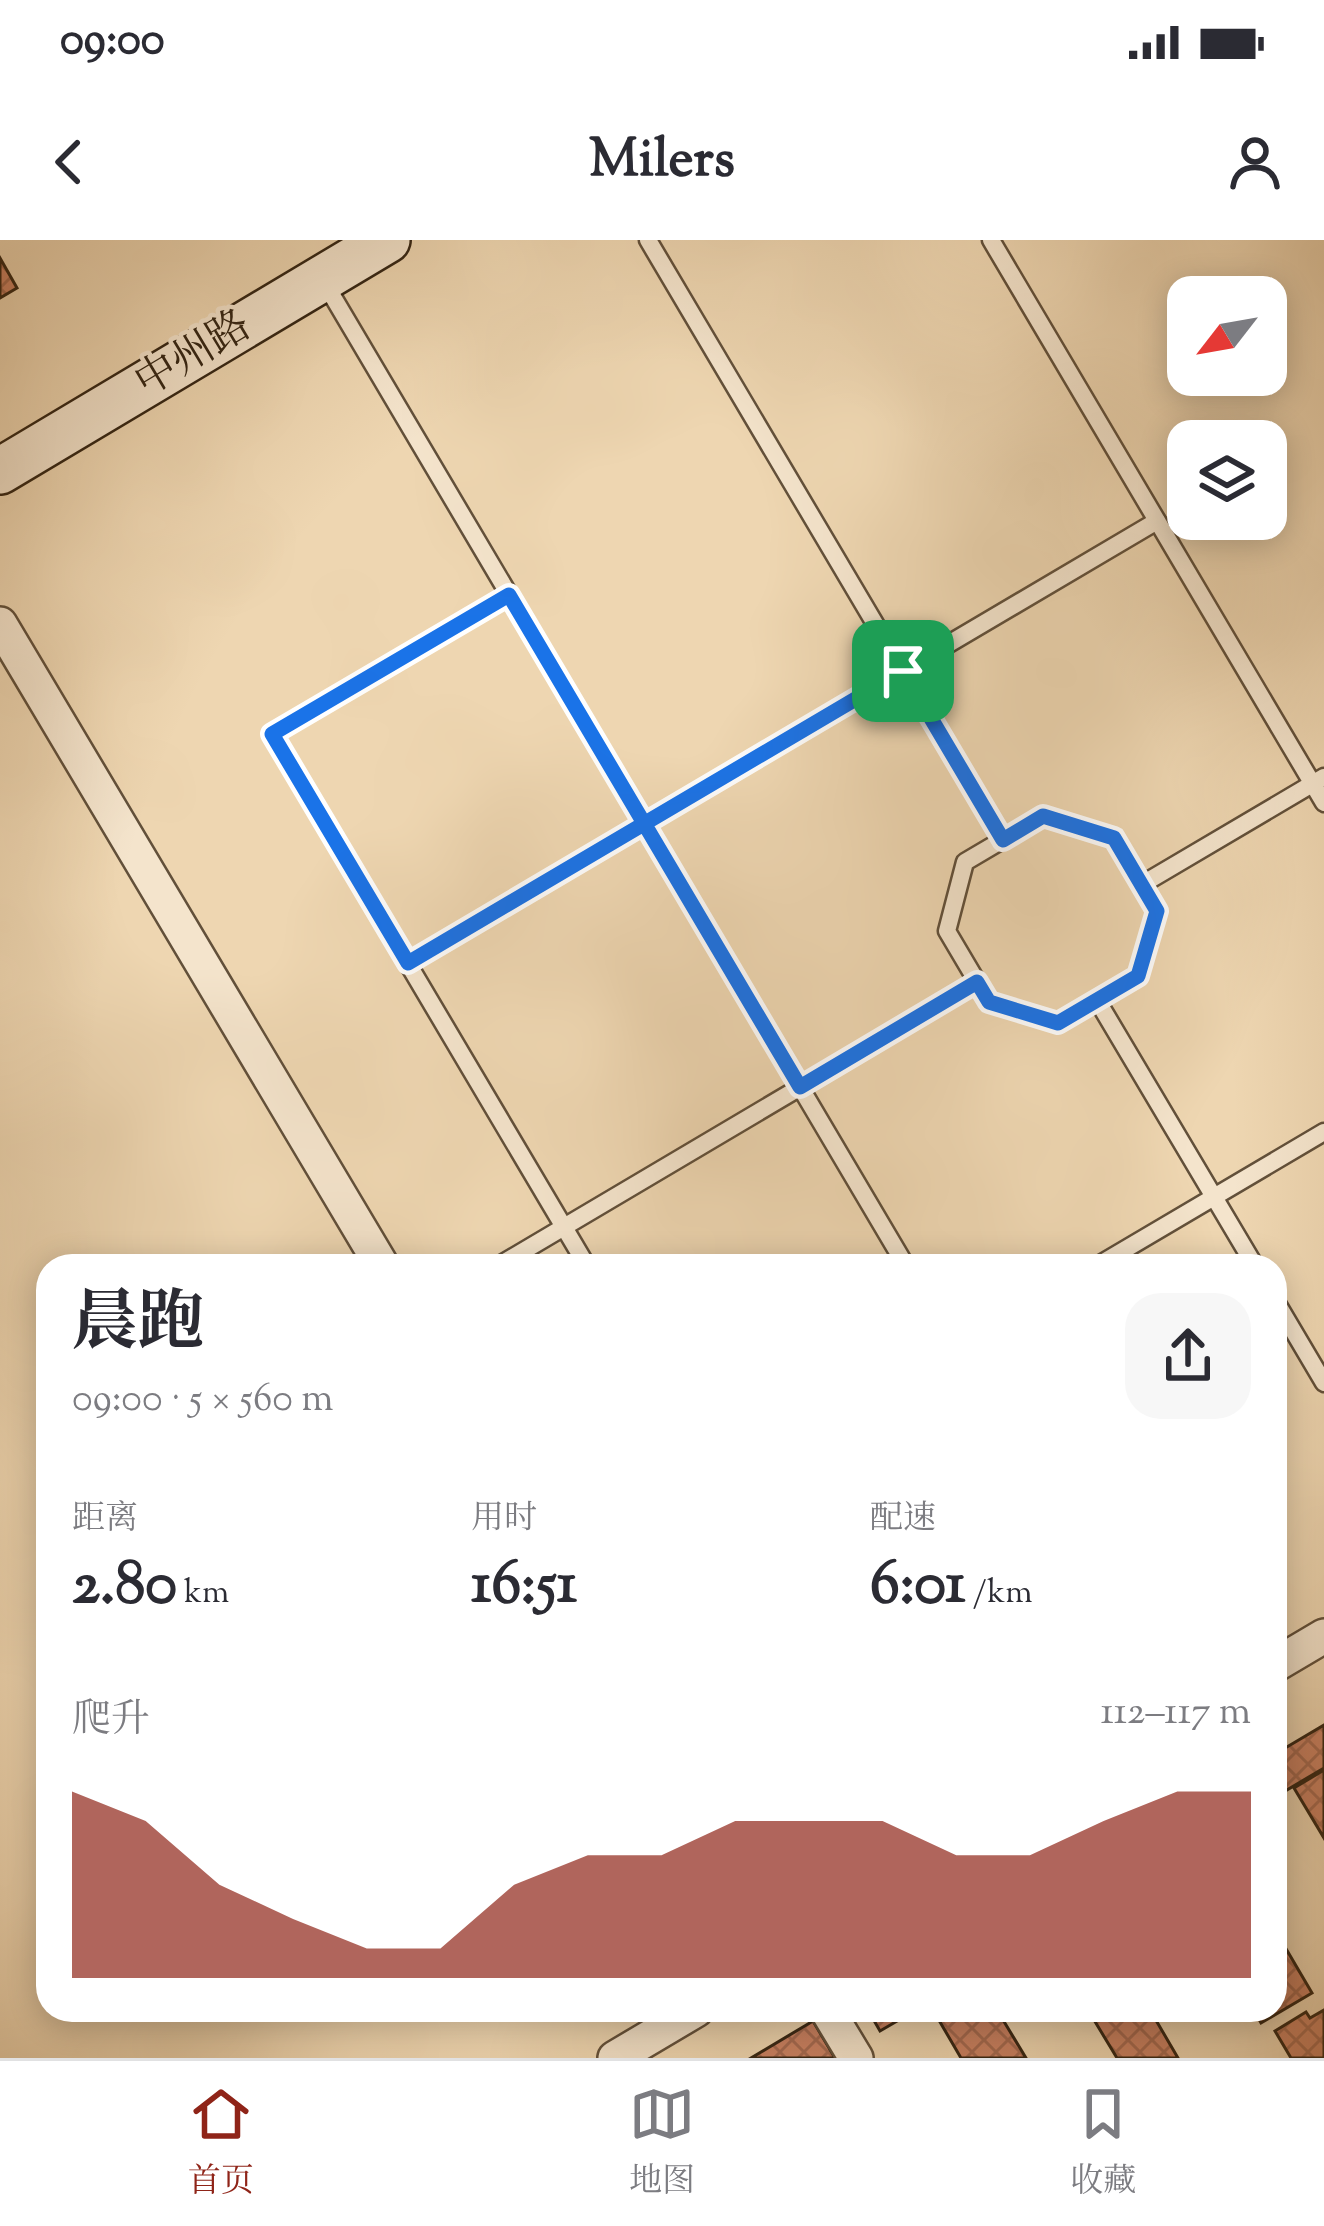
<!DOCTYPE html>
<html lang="zh">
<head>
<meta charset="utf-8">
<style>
  :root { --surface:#fff; --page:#f7f7f7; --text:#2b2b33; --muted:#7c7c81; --line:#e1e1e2; --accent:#8f2418 }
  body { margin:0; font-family:"Sorts Mill Goudy","Noto Serif SC",serif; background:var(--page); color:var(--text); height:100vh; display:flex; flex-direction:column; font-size:45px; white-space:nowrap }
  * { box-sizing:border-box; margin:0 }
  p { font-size:39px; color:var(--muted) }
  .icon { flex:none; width:66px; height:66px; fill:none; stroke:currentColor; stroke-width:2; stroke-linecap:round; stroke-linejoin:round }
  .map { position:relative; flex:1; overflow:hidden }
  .panel { position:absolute; left:36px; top:1014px; width:1251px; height:768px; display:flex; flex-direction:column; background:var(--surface); border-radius:36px; box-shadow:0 6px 30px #0003 }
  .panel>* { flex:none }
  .needle { width:78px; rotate:239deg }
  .fabs { position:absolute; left:1167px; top:36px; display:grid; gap:24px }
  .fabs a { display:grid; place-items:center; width:120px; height:120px; border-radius:24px; background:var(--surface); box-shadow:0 6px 30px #0003; font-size:60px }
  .pin { position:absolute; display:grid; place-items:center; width:102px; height:102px; color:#fff; margin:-51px; border-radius:24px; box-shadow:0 6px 18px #0006 }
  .round { display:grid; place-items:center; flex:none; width:126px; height:126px; border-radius:36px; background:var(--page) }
  .headline { display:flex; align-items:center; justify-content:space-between; height:204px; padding:0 36px }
  h1 { font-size:66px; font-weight:700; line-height:90px }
  .figures { display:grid; grid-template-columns:repeat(3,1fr); gap:18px; height:204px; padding:12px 36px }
  .figures div { display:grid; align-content:center }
  .figures b { font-size:60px; font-weight:700 }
  .figures small { font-size:33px; font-weight:400 }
  .figures p { font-size:33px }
  .chart { height:336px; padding:24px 36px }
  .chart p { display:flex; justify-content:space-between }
  .chart svg { width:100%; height:216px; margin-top:12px; fill:var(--accent); opacity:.7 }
  .status { display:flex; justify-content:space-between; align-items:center; height:84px; padding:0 60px; background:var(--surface); direction:ltr }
  .status svg { height:33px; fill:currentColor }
  header { display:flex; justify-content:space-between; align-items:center; height:156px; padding:0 36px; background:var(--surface); font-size:54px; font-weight:700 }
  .dock { display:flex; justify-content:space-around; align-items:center; height:168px; border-top:3px solid var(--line); background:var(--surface); font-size:33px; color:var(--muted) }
  .dock a { display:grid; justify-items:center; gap:6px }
  .dock .active { color:var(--accent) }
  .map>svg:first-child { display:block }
  .building { fill:url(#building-cross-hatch); stroke:#332413; stroke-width:3 }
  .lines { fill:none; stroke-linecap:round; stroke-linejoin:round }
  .service-casing { stroke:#62503a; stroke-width:21 }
  .minor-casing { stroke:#62503a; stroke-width:38 }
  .secondary-casing { stroke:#332413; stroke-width:50 }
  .service { stroke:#f4e4cc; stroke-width:16 }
  .minor { stroke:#f4e4cc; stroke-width:33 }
  .secondary { stroke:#f4e4cc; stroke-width:45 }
  .route-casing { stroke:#fff; stroke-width:24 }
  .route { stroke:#1a73e8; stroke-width:15 }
  .labels { text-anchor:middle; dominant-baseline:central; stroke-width:9; stroke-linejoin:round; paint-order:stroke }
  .street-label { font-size:42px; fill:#332413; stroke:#f4e4cc }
</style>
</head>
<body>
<div class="status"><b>09:00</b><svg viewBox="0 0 49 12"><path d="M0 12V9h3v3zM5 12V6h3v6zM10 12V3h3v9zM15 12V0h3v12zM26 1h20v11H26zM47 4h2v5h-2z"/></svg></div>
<header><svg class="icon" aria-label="back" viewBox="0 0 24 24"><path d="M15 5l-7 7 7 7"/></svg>Milers<svg class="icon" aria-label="person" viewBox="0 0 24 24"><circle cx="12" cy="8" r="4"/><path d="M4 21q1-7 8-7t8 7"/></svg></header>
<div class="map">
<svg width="1324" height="1818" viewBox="0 0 1324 1818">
  <defs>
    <pattern id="building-cross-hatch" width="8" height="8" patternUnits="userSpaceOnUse" patternTransform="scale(3)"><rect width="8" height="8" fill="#c98163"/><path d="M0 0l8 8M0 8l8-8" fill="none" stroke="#a46950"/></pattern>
  </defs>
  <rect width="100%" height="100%" fill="#eed6b1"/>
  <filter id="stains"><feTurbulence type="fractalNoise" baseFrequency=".00167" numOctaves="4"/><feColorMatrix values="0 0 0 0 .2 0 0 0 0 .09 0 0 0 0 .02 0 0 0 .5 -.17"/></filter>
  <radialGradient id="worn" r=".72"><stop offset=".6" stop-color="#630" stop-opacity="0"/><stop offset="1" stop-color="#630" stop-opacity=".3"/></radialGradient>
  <g class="building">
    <polygon points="0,18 17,48 0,58"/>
    <polygon points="1324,1485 1324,1528 1275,1557 1275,1514"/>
    <polygon points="1324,1530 1324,1598 1294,1548"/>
    <polygon points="1275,1690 1312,1753 1261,1783 1254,1770 1275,1770"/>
    <polygon points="868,1770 916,1770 880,1791"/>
    <polygon points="933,1770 997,1770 1026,1818 961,1818"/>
    <polygon points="1088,1770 1150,1770 1178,1818 1117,1818"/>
    <polygon points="1324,1770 1324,1818 1291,1818 1275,1791 1306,1772 1310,1778"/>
    <polygon points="813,1781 835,1818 751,1818"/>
  </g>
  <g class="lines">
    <defs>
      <g id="service">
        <polyline points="648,0 1003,600"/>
        <polyline points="991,0 1324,563"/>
        <polyline points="323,40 906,1026"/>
        <polyline points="509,355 272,494 587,1026"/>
        <polygon points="1043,576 1114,598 1157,671 1138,736 1058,783 989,762 947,691 965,622"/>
        <polyline points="1141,645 1324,537"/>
        <polyline points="408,723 1157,281"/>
        <polyline points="1097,760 1255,1026"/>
        <polyline points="498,1026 978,742"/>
        <polyline points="1097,1026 1324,892"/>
        <polyline points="1275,1060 1324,1143"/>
      </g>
      <g id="minor">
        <polyline points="0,384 382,1026"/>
        <polyline points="1275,1425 1324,1396"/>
        <polyline points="827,1770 856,1818"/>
        <polyline points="615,1818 696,1770"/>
      </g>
      <polyline id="secondary" points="0,231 387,0"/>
    </defs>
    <use href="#service" class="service-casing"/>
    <use href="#minor" class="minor-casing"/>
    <use href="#secondary" class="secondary-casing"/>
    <use href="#service" class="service"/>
    <use href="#minor" class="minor"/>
    <use href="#secondary" class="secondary"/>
  </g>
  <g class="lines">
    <defs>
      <path id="route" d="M903 431 408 723 272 494 509 355C606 519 703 683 800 847L977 742 989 762 1058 783 1138 736 1157 671 1114 598 1043 576 1003 600 903 431"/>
    </defs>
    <use href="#route" class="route-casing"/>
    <use href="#route" class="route"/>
  </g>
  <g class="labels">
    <g class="street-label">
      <text transform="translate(194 116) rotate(-31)">中州路</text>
    </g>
  </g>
  <rect width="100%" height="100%" filter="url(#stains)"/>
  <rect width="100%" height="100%" fill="url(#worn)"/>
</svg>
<div class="fabs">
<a><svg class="needle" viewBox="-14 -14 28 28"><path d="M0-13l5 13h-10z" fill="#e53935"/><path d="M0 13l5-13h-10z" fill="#7c7c81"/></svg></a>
<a><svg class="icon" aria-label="layers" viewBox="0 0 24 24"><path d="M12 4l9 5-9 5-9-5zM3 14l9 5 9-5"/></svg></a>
</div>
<div class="pin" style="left:903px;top:431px;background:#1e9e55"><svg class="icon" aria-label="arrive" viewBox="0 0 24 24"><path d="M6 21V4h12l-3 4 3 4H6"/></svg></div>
<section class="panel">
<div class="headline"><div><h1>晨跑</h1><p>09:00 · 5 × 560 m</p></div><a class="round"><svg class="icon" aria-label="share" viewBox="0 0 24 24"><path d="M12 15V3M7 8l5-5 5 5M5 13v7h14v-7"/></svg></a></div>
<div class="figures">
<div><p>距离</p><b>2.80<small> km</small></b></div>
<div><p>用时</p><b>16:51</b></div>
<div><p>配速</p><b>6:01<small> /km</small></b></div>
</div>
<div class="chart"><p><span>爬升</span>112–117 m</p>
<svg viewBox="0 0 160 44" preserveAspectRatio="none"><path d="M0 44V6L10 12L20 25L30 32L40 38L50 38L60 25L70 19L80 19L90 12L100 12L110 12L120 19L130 19L140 12L150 6L160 6V44z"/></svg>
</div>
</section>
</div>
<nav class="dock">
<a class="active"><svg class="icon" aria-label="home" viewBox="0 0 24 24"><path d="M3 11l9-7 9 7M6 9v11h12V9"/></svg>首页</a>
<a><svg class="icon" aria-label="map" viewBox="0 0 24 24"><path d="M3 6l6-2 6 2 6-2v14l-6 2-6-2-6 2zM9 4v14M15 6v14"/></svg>地图</a>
<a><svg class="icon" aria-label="saved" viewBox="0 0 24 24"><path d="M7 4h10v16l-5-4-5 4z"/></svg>收藏</a>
</nav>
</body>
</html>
